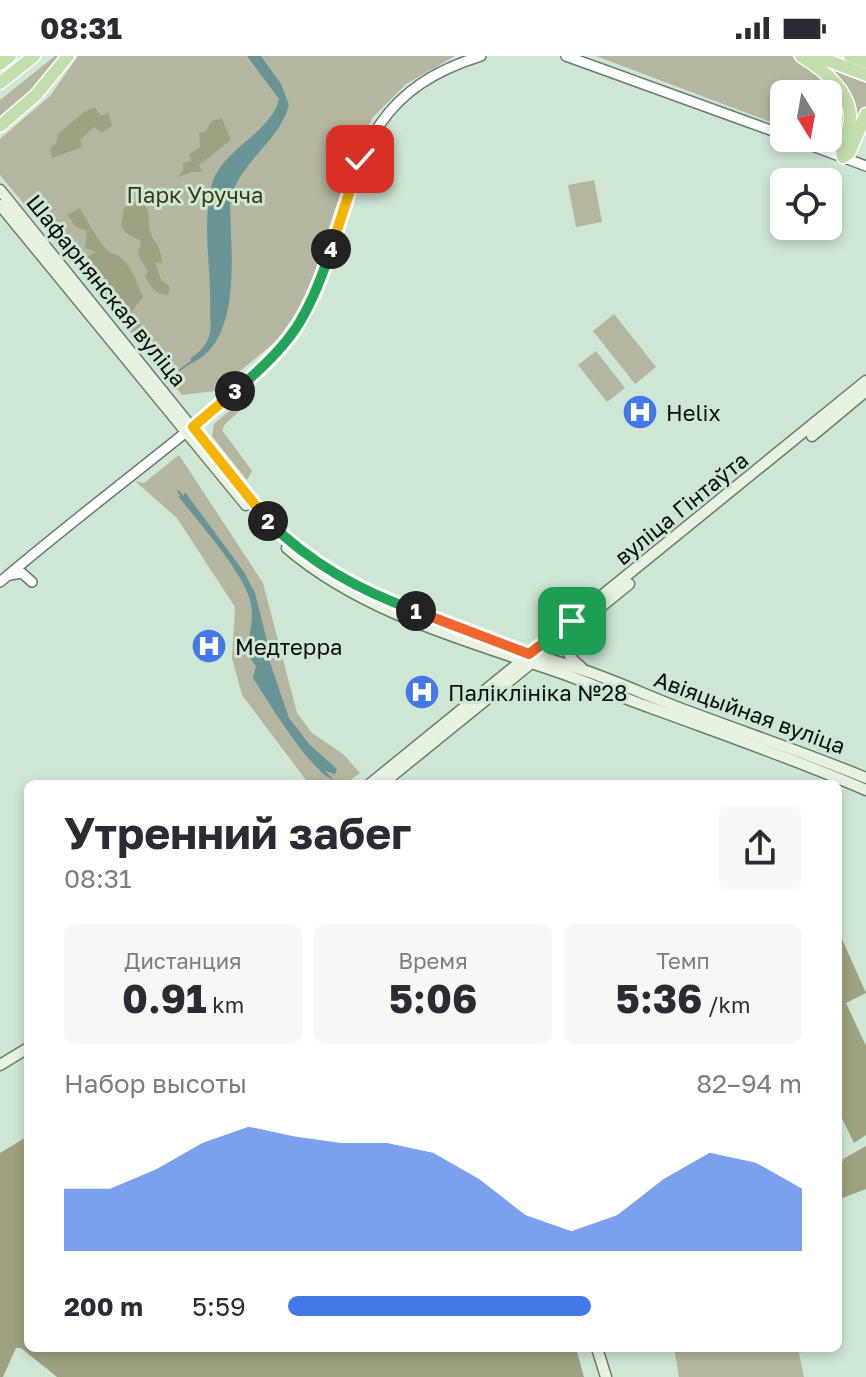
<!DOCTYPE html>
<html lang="ru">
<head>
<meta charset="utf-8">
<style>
  :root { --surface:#fff; --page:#f7f7f7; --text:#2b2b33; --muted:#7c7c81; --accent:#4378e8 }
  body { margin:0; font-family:"Golos Text",sans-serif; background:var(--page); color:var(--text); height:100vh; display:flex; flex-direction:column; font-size:30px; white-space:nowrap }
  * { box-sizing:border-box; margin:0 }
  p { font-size:26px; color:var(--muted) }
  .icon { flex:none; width:44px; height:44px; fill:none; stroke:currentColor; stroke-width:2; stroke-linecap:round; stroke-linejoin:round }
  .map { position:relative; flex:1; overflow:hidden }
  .sheet { position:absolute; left:24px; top:724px; width:818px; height:572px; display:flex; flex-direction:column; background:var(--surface); border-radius:12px; box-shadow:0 4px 12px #0003 }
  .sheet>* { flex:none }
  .needle { width:52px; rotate:169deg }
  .buttons { position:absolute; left:770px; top:24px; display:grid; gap:16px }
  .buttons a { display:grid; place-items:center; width:72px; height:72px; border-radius:12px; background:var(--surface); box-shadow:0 4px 12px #0003; font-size:40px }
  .pin { position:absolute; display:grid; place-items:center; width:68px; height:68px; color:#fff; margin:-34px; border-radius:16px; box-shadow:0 4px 12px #0006 }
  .km { position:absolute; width:40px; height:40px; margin:-20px; border-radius:50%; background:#222; color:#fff; font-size:22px; line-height:40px; text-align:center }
  .round { display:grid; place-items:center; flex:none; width:84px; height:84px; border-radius:12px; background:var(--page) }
  .head { display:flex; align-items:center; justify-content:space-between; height:136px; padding:0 40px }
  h1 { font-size:44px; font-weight:700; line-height:60px }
  .figures { display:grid; grid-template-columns:repeat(3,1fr); gap:12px; height:136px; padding:8px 40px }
  .figures div { display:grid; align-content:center; border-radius:12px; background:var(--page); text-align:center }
  .figures b { font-size:40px; font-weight:700 }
  .figures small { font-size:22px; font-weight:400 }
  .figures p { font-size:22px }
  .chart { height:224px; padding:16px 40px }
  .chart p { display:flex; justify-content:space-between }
  .chart svg { width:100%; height:144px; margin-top:8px; fill:var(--accent); opacity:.7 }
  ul { padding:0 40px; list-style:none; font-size:26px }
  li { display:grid; grid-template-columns:128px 96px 1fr; align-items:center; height:60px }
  li i { height:20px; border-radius:10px; background:var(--accent) }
  .status { display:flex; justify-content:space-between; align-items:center; height:56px; padding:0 40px; background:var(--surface); direction:ltr }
  .status svg { height:22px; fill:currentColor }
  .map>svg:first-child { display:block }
  .green { fill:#b4b69f }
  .forest { fill:#9fa280 }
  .water { fill:#699495 }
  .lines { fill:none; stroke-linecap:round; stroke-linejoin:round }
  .stream { stroke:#699495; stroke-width:2 }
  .tertiary-casing { stroke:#687e6e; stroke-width:12 }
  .secondary-casing { stroke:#687e6e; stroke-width:13 }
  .trunk-casing { stroke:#fff; stroke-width:15 }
  .tertiary { stroke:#fff; stroke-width:9 }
  .secondary { stroke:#e8f2e0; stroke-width:10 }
  .trunk { stroke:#c2deac; stroke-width:12 }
  .split-1-casing { stroke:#fff; stroke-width:16 }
  .split-2-casing { stroke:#fff; stroke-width:16 }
  .split-3-casing { stroke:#fff; stroke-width:16 }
  .split-4-casing { stroke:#fff; stroke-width:16 }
  .split-5-casing { stroke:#fff; stroke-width:16 }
  .split-1 { stroke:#f0652b; stroke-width:10 }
  .split-2 { stroke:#22a559; stroke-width:10 }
  .split-3 { stroke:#f5b400; stroke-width:10 }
  .split-4 { stroke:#22a559; stroke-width:10 }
  .split-5 { stroke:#f5b400; stroke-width:10 }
  .labels { text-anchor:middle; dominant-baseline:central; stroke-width:6; stroke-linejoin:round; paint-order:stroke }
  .park-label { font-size:22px; fill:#393a0f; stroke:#cee6d4 }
  .street-label { font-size:22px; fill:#08100a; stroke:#cee6d4 }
  .poi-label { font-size:22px; fill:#08100a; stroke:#cee6d4; text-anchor:start }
</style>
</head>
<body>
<div class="status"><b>08:31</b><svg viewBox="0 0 49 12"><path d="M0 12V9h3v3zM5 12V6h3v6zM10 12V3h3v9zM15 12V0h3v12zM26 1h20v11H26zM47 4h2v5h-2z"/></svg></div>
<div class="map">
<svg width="866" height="1321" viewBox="0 0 866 1321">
  <rect width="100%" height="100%" fill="#cee6d4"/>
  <g class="green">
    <polygon points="55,0 64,0 50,19 0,63 0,44"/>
    <polygon points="78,0 455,0 406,28 373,61 353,99 308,237 281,281 216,335 182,339 0,119 0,83 50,40"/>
    <path d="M596 0H791C812 10 844 34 846 60 847 69 840 82 838 91L814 82H828V38H784V71Z"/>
    <polygon points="824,11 866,27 866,52 853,73"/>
    <polygon points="594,124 602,166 576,171 568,129"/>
    <polygon points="614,258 656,311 635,328 593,275"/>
    <polygon points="596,295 625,332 607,346 578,309"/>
    <polygon points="240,346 244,351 225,368 222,374 252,415 247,424 212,380 214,368"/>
    <polygon points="179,399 263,527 297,657 312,677 343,698 360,717 345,728 309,728 242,639 232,602 235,551 177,462 135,425 144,427"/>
    <polygon points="674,1292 798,1292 804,1321 679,1321"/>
  </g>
  <g class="forest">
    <polygon points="95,51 101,60 108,57 112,70 102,77 94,71 80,84 82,91 52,102 50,92 56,88 58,78 84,56"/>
    <polygon points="222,62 231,84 199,109 202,116 191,116 177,122 183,114 183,107 191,105 189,98 200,91 199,77 206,75 212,65"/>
    <path d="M137 144C155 154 145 163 151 178 156 189 162 193 162 207L155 206 161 224 170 231 168 239C155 239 150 230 145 220L148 216 138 199 141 185 126 177 121 169 124 152Z"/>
    <path d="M80 152C83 159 102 190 108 195 111 198 117 198 120 201 132 210 137 228 143 241L130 258 143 272 136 278C118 260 106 239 88 222L92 219 89 216 94 207 87 201 96 196 85 192 87 175 76 171 67 159Z"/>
    <polygon points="841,881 866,937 846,947 866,990 866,1079 854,1087 838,1054 838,883"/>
    <polygon points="28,1080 28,1292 576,1292 584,1321 57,1321 21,1292 16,1292 3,1321 0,1321 0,1097"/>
    <polygon points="866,1090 866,1133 840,1143 839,1121 843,1103"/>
  </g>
  <g class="water">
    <path d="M247 0H261L281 28 289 49C279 86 241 104 230 144 230 190 244 284 192 307L190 303C198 297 206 291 209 280 212 273 210 264 210 256 212 214 201 170 212 128 221 94 273 75 279 43Z"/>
    <path d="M185 436 244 516 255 537 269 593 267 598 289 662 309 688 337 713 335 718 325 715 334 724C312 718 267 644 253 622L256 610 246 597C249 581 254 564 251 548 245 517 198 466 178 440L183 441Z"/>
  </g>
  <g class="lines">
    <g class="stream">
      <polyline points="180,314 191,306"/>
      <polyline points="178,435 184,442"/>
    </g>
    <defs>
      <g id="tertiary">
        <polyline points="566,0 784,79"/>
        <polyline points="791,82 866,110"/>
        <polyline points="10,519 22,517 32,526"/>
        <path d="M0 526C68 468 139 415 207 359 238 333 271 309 295 276 313 253 320 226 329 199 360 101 371 34 481 0"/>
      </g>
      <g id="secondary">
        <path d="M0 134 264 461C349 547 471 577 583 614 619 626 654 643 690 656 749 678 808 698 866 722"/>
        <polyline points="0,149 246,449"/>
        <polyline points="812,380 866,335"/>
        <path d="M287 492C364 558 469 585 564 618 592 628 620 641 649 651 722 678 795 703 866 734"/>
        <path d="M569 578C566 594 567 601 581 611"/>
        <polyline points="370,728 866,325"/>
        <polyline points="382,728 629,528"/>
        <polyline points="0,1009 28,992"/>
        <polyline points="597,1292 606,1321"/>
      </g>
      <g id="trunk">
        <path d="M801 0C824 14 856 39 849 70 846 82 840 89 843 101"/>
        <polyline points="816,0 866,19"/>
        <polyline points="850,0 866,6"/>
        <polyline points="0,8 10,0"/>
        <polyline points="0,27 34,0"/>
        <polyline points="0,70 36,39 68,0"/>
        <polyline points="843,101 849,97 866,58"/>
      </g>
    </defs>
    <use href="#tertiary" class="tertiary-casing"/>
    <use href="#secondary" class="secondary-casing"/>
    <use href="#trunk" class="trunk-casing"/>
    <use href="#tertiary" class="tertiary"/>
    <use href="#secondary" class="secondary"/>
    <use href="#trunk" class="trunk"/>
  </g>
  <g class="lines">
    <defs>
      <polyline id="split-1" points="416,555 529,598 572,565"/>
      <path id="split-2" d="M268 465C311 508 359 534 416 555"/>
      <polyline id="split-3" points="235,335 193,371 268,465"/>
      <path id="split-4" d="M235 335C291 289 309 261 331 193"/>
      <polyline id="split-5" points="331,193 360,103"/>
    </defs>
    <use href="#split-1" class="split-1-casing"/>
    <use href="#split-2" class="split-2-casing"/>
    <use href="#split-3" class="split-3-casing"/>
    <use href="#split-4" class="split-4-casing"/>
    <use href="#split-5" class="split-5-casing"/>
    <use href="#split-1" class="split-1"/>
    <use href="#split-2" class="split-2"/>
    <use href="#split-3" class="split-3"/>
    <use href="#split-4" class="split-4"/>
    <use href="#split-5" class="split-5"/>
  </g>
  <defs>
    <symbol id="hospital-disc" viewBox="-11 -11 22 22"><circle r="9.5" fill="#4378e8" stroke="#cee6d4"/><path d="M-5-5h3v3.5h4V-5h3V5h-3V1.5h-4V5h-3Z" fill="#fff"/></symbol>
  </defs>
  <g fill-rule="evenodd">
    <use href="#hospital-disc" x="620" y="336" width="40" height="40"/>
    <use href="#hospital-disc" x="189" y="570" width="40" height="40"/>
    <use href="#hospital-disc" x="402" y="616" width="40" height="40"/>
  </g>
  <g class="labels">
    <g class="park-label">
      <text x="195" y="138">Парк Уручча</text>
    </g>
    <g class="street-label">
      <text transform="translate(107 234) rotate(51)">Шафарнянская вуліца</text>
      <text transform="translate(681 452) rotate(-39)">вуліца Гінтаўта</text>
      <text transform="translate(750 656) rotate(20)">Авіяцыйная вуліца</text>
    </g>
    <g class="poi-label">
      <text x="666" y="356">Helix</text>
      <text x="235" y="590">Медтерра</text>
      <text x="448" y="636">Паліклініка №28</text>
    </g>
  </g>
</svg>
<div class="buttons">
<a><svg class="needle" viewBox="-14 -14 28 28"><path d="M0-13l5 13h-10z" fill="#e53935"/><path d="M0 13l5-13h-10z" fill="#7c7c81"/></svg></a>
<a><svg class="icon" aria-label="locate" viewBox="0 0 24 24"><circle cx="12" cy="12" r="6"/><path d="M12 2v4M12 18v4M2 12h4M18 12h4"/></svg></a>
</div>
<div class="pin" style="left:572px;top:565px;background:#1e9e55"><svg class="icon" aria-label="arrive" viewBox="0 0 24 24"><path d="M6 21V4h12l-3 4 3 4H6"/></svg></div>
<div class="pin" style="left:360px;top:103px;background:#d93025"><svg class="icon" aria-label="check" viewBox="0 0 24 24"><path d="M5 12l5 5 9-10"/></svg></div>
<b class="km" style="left:416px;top:555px">1</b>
<b class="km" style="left:268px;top:465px">2</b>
<b class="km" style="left:235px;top:335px">3</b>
<b class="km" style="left:331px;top:193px">4</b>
<section class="sheet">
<div class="head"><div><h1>Утренний забег</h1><p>08:31</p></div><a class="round"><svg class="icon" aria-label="share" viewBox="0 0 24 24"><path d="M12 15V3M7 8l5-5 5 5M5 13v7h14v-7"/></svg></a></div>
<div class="figures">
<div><p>Дистанция</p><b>0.91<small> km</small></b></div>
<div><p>Время</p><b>5:06</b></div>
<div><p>Темп</p><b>5:36<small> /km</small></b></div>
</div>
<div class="chart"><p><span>Набор высоты</span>82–94 m</p>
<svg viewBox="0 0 160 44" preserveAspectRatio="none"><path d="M0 44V25L10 25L20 19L30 11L40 6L50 9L60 11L70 11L80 14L90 22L100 33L110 38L120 33L130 22L140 14L150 17L160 25V44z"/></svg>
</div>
<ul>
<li><b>200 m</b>5:59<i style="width:59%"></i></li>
</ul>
</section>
</div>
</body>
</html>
